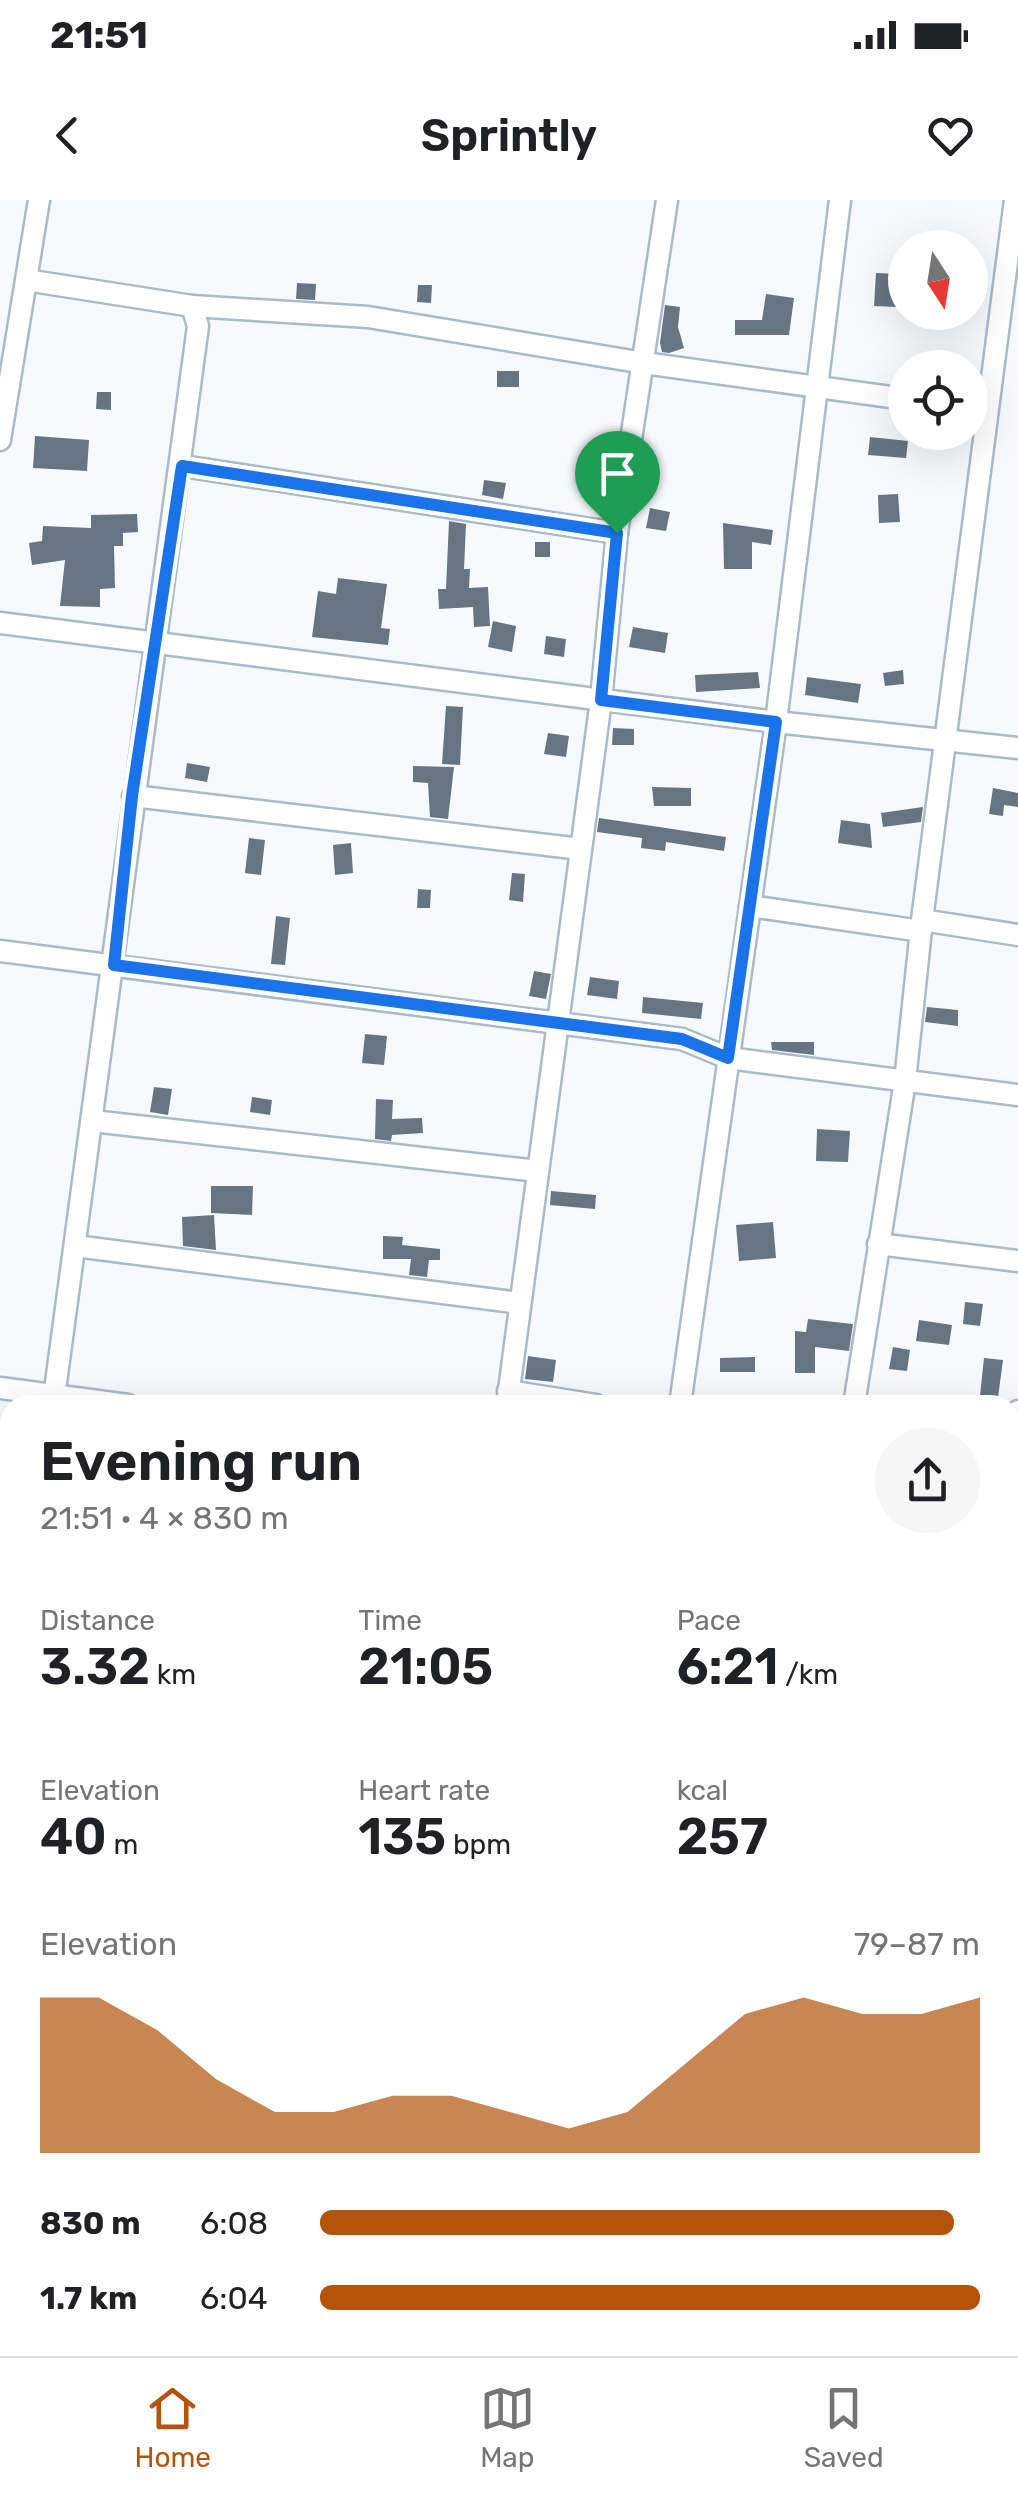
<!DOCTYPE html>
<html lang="en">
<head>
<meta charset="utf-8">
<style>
  :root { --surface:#fff; --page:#f6f6f6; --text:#202124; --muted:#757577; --line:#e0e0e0; --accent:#b45309 }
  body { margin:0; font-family:Rubik,sans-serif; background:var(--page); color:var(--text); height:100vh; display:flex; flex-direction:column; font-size:38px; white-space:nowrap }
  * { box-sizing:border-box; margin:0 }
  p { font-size:32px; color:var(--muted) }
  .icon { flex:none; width:55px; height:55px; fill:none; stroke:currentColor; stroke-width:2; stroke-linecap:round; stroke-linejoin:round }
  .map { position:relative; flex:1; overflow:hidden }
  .side { position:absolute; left:0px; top:1195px; width:1020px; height:962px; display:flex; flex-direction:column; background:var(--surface); border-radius:30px 30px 0 0; box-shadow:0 10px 40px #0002 }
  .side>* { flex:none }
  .needle { width:65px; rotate:168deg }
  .fabs { position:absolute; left:888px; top:30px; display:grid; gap:20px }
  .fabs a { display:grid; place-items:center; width:100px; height:100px; border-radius:50%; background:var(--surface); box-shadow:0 10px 40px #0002; font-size:50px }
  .pin { position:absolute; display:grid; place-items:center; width:85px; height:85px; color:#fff; margin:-102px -42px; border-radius:50% 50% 50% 0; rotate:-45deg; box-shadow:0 0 10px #0007 }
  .pin .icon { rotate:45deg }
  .round { display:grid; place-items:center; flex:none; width:105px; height:105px; border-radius:52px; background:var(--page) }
  .head { display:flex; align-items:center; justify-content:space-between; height:170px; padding:0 40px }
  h1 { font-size:55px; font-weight:600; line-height:75px }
  .metrics { display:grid; grid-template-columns:repeat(3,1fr); gap:15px; height:170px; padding:10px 40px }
  .metrics div { display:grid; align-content:center }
  .metrics b { font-size:50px; font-weight:600 }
  .metrics small { font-size:28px; font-weight:400 }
  .metrics p { font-size:28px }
  .chart { height:280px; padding:20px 40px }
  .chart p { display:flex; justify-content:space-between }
  .chart svg { width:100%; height:180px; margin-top:10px; fill:var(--accent); opacity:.7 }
  ul { padding:0 40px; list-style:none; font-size:32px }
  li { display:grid; grid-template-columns:160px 120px 1fr; align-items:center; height:75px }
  li i { height:25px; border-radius:12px; background:var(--accent) }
  .status { display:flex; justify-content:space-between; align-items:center; height:70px; padding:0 50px; background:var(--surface); direction:ltr }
  .status svg { height:28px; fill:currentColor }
  header { display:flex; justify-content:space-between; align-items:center; height:130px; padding:0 40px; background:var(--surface); font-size:45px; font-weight:600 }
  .dock { display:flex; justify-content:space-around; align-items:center; height:140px; border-top:2px solid var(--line); background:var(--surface); font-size:28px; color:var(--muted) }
  .dock a { display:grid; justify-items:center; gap:5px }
  .dock .current { color:var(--accent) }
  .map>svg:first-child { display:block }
  .building { fill:#677583 }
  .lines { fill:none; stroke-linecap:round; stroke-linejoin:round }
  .street-casing { stroke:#abbac9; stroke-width:25 }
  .street { stroke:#fff; stroke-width:20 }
  .route-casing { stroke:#fff; stroke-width:20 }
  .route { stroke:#1a73e8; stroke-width:12 }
</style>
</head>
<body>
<div class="status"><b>21:51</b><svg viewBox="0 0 49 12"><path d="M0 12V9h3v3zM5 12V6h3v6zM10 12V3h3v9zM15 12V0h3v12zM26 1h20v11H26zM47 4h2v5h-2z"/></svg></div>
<header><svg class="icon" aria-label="back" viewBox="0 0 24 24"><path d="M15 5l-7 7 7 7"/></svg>Sprintly<svg class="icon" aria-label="heart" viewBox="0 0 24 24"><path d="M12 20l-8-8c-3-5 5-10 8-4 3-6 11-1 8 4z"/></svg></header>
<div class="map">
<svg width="1018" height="2156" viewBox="0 0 1018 2156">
  <rect width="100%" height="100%" fill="#f6fafd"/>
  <g class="building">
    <polygon points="876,73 898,74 896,107 874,106"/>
    <polygon points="297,83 316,84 315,100 296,99"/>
    <polygon points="418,85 432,85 431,103 417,102"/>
    <polygon points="766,94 794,98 789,135 735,135 735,120 762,120"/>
    <polygon points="665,105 680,107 678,127 684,148 669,153 662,152 660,143"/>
    <rect x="497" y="171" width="22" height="16"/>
    <polygon points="97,192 111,192 111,210 96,209"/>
    <polygon points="35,236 89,240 87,271 33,268"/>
    <polygon points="870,237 908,241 906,258 868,255"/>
    <polygon points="603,244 616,244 609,295 601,295"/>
    <polygon points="484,280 506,283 503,299 482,295"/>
    <polygon points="898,294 900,322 879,323 878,295"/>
    <polygon points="650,308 670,312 666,331 646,328"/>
    <polygon points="137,314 138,332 123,333 123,346 114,346 115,388 100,389 100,407 60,406 65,360 32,365 29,343 42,341 43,326 91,328 91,315"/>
    <polygon points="449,321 466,324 464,369 470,369 469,388 488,387 490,426 474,427 473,407 439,409 438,389 446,389"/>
    <polygon points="723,323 773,330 771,345 752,342 752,369 724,369"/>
    <rect x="535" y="342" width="15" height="15"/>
    <polygon points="338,378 387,384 381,428 390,429 388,445 312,437 318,391 336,394"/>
    <polygon points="493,421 516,426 512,452 488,447"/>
    <polygon points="633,427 668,433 665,453 629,447"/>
    <polygon points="546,436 566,439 564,457 544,454"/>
    <polygon points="903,470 904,484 885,486 883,473"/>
    <polygon points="758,472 760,488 696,492 695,475"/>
    <polygon points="807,477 861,484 858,503 805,495"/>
    <polygon points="446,506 463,507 460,565 442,564"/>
    <polygon points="613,528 634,529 634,545 612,545"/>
    <polygon points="548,533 569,536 566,557 544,554"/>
    <polygon points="187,563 210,567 207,582 185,578"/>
    <polygon points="413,566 454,567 448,619 430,617 428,583 413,582"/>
    <polygon points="652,587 691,588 691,606 654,606"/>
    <polygon points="993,588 1018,593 1018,607 1004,605 1003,616 989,614"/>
    <polygon points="923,607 921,622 883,627 881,613"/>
    <polygon points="599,618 726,637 724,651 666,642 665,651 641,648 642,638 597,632"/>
    <polygon points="841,620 870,624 872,648 838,643"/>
    <polygon points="249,638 265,640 261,675 245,673"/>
    <polygon points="351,643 353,673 335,675 333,645"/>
    <polygon points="512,673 525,674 523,702 509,700"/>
    <polygon points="418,689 431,690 430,708 417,708"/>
    <polygon points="276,716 290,718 285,765 271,764"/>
    <polygon points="534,771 551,774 546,799 529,796"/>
    <polygon points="590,777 619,781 617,799 587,795"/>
    <polygon points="643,797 703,803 701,819 642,813"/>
    <polygon points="927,807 958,810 958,826 925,822"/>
    <polygon points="365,834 387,836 384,865 362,863"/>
    <polygon points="771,842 814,842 814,855 772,850"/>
    <polygon points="154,887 172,889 168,915 150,912"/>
    <polygon points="252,897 272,900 270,915 250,912"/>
    <polygon points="376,899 393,900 392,919 422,918 423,933 392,935 391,941 375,939"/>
    <polygon points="817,929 850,931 848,962 816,961"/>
    <polygon points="211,986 253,986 252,1015 211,1013"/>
    <polygon points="551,991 596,995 595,1009 550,1005"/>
    <polygon points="214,1015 216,1050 183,1046 182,1017"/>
    <polygon points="773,1022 776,1058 739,1061 736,1025"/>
    <polygon points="383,1036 403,1037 402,1045 440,1049 440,1060 429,1060 427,1077 409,1075 411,1059 383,1059"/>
    <polygon points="965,1102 983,1104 980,1126 963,1124"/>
    <polygon points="808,1119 853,1124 849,1151 815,1147 815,1173 795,1173 795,1131 806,1132"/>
    <polygon points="919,1120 952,1125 949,1145 916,1141"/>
    <polygon points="893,1147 910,1150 907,1171 889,1169"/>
    <polygon points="528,1156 556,1160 553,1182 525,1179"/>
    <polygon points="755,1157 755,1172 720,1172 720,1158"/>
    <polygon points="984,1158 1003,1160 997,1205 979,1205"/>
  </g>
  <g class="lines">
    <defs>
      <g id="street">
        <polyline points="26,80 192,106"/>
        <polyline points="0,240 39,0"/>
        <polyline points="183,266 617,333"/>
        <polyline points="0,423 776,522 1018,548"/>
        <polyline points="133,596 581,649"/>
        <polyline points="750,706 921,731"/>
        <polyline points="922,720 1018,735"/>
        <polyline points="0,751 682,839 728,858 1018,895"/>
        <polyline points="92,921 538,971"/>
        <polyline points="878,1044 1018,1061"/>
        <polyline points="75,1046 520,1103"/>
        <polyline points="0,1188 128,1205"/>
        <polyline points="508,1191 596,1205"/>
        <polyline points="53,1205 198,126 192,106 368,117 644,163 905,199"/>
        <polyline points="507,1205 601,500 617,333 667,0"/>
        <polyline points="680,1205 776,522 840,0"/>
        <polyline points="854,1205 905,881 922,720 1015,0"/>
        <polyline points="1010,1266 1018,1211"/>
        <polyline points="1010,1423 1018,1425"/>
        <polyline points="0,1472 10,1473"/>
        <polyline points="0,1590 10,1514"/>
        <polyline points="1010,1598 1018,1599"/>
        <polyline points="1010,1768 1018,1770"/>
        <polyline points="0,1842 10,1842"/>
        <polyline points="0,2002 10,2003"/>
        <polyline points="587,2148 637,2156"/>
        <polyline points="82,2156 83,2148"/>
        <polyline points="213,2156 215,2148"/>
        <polyline points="543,2156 544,2148"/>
        <polyline points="733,2156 734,2148"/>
        <polyline points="886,2156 887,2148"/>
      </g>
    </defs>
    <use href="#street" class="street-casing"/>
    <use href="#street" class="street"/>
  </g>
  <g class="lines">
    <defs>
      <polygon id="route" points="182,266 617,333 601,500 776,522 728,858 682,839 114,765 132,596"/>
    </defs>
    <use href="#route" class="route-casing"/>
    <use href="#route" class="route"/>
  </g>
</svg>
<div class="fabs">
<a><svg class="needle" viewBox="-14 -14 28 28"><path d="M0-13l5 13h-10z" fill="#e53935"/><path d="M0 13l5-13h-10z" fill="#757577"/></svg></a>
<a><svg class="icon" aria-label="locate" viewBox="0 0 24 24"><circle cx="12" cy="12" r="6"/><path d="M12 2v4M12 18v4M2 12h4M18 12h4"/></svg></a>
</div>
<div class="pin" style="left:617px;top:333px;background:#1e9e55"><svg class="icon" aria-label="arrive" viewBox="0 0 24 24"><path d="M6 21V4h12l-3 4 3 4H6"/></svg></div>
<section class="side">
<div class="head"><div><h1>Evening run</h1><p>21:51 · 4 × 830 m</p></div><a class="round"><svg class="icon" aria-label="share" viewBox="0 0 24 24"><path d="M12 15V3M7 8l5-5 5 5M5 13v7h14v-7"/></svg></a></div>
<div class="metrics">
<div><p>Distance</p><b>3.32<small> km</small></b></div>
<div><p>Time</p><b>21:05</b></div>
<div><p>Pace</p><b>6:21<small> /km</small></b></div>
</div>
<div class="metrics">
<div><p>Elevation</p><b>40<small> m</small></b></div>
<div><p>Heart rate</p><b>135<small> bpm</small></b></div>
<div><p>kcal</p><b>257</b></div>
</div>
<div class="chart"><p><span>Elevation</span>79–87 m</p>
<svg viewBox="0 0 160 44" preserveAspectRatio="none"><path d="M0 44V6L10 6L20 14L30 26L40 34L50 34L60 30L70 30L80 34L90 38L100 34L110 22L120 10L130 6L140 10L150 10L160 6V44z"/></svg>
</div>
<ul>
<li><b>830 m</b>6:08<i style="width:96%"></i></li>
<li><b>1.7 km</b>6:04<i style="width:100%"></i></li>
</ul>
</section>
</div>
<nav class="dock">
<a class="current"><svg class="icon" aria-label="home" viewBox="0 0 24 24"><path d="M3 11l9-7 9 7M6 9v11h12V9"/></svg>Home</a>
<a><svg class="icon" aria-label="map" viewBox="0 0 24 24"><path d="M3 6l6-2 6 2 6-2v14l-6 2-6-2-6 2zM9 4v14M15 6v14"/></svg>Map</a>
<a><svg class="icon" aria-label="saved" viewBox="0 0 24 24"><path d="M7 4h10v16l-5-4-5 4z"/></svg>Saved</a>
</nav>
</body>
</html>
